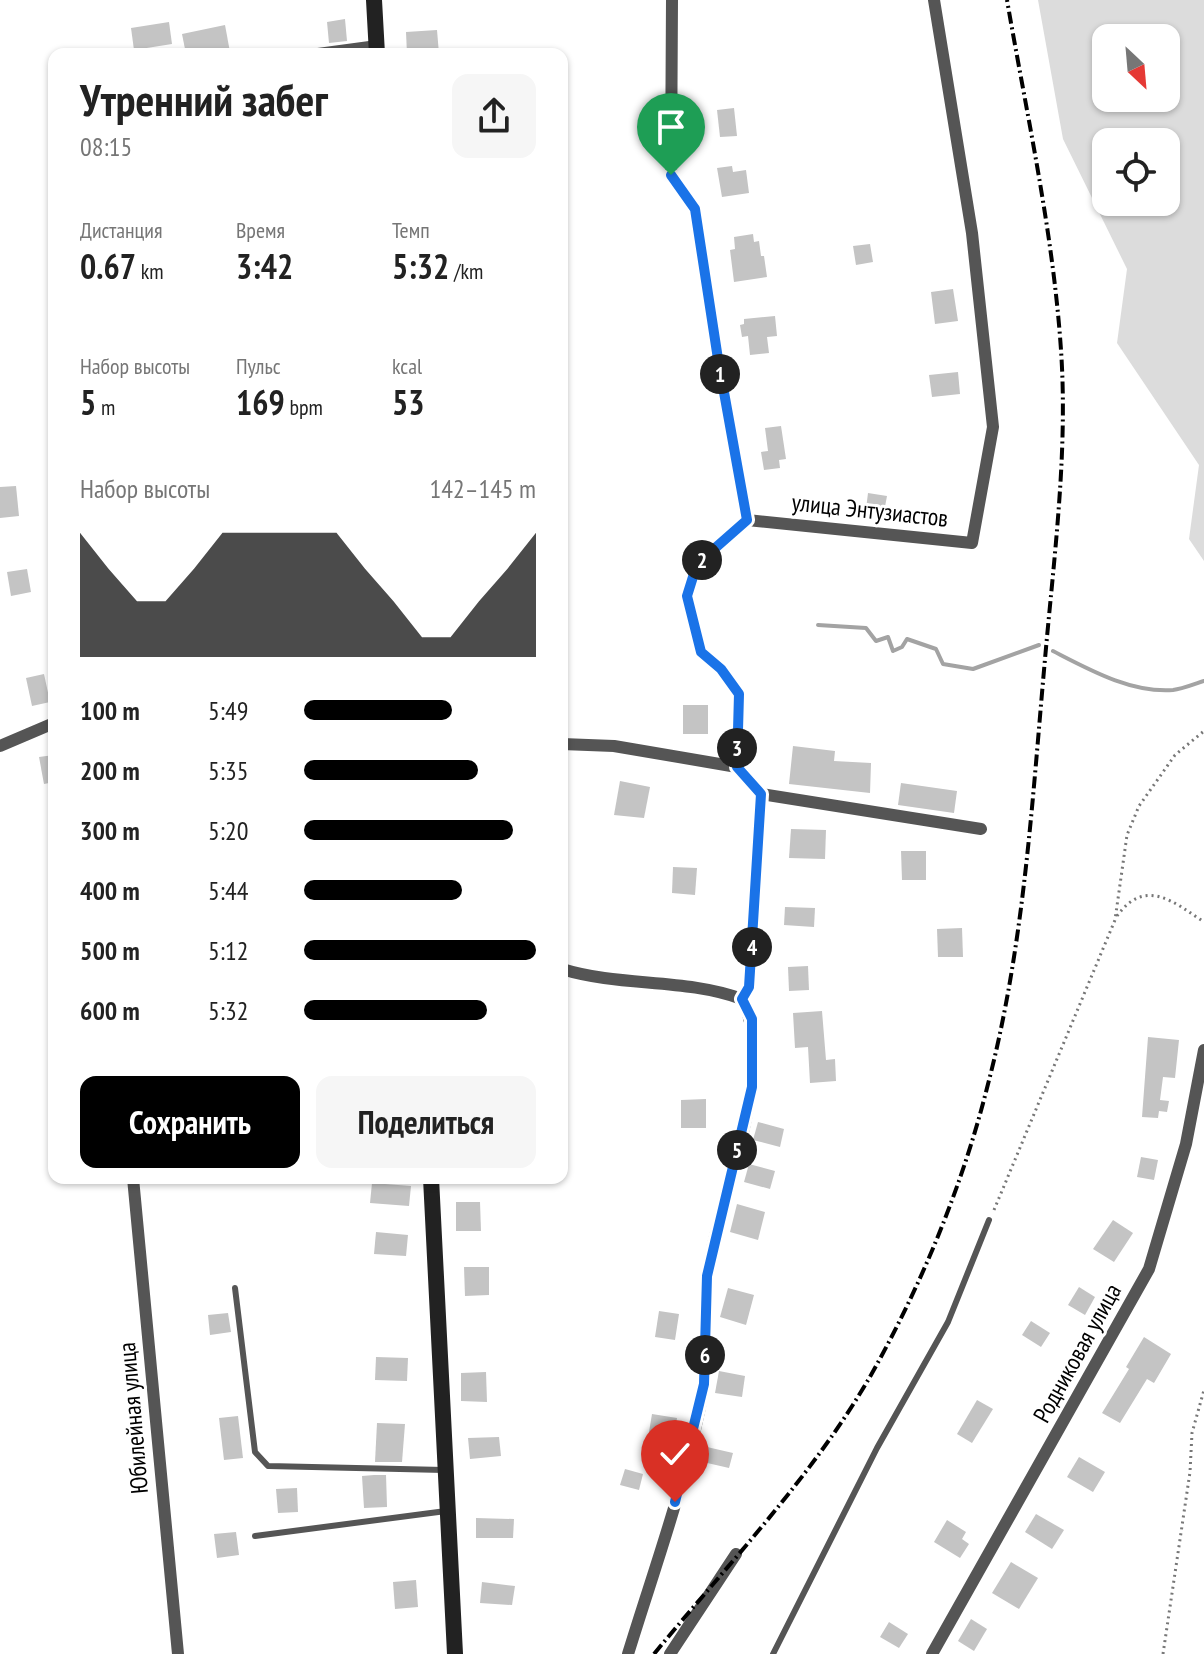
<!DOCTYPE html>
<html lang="ru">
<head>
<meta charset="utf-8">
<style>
  :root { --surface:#fff; --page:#f6f6f6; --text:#222; --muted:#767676; --accent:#000 }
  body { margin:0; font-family:"PT Sans Narrow",sans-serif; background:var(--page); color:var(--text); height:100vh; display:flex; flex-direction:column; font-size:30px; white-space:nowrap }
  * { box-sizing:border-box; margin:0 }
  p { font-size:26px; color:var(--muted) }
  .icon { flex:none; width:44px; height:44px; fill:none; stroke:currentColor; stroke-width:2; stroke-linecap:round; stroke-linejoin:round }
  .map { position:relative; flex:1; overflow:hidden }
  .sheet { position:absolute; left:48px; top:48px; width:520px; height:1136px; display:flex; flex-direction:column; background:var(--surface); border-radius:16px; box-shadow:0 2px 6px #0004 }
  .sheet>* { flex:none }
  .needle { width:52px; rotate:154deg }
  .buttons { position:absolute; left:1092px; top:24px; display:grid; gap:16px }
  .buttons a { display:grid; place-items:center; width:88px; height:88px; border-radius:16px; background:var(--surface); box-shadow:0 2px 6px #0004; font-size:40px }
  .pin { position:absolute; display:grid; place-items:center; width:68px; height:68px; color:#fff; margin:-82px -34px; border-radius:50% 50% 50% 0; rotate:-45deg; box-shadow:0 0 8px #0007 }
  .pin .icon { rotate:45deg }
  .km { position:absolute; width:40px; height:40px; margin:-20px; border-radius:50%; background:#222; color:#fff; font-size:22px; line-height:40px; text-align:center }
  .round { display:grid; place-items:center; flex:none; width:84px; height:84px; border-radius:16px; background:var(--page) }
  .summary { display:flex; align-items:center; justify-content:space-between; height:136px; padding:0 32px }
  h1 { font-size:44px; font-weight:800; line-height:60px }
  .stats { display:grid; grid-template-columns:repeat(3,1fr); gap:12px; height:136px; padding:8px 32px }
  .stats div { display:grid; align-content:center }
  .stats b { font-size:34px; font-weight:800 }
  .stats small { font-size:22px; font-weight:400 }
  .stats p { font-size:22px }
  .chart { height:224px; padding:16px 32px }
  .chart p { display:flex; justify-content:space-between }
  .chart svg { width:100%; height:144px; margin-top:8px; fill:var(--accent); opacity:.7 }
  .button { display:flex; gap:16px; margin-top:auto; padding:16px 32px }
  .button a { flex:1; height:92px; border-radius:16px; background:var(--accent); color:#fff; font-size:32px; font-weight:800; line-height:92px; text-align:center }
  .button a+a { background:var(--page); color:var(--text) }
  ul { padding:0 32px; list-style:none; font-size:26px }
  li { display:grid; grid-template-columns:128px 96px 1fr; align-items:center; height:60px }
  li i { height:20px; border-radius:10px; background:var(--accent) }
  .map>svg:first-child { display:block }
  .green { fill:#dcdcdc; fill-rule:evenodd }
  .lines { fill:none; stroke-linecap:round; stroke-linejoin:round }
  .stream { stroke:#a3a3a3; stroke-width:4 }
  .building { fill:#c4c4c4 }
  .path { stroke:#777; stroke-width:3; stroke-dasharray:2 4; stroke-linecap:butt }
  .lane { stroke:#555; stroke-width:6 }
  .street { stroke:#555; stroke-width:12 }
  .secondary { stroke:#222; stroke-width:16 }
  .rail { stroke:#000; stroke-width:4; stroke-dasharray:12 4 2 4; stroke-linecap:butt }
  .route-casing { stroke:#fff; stroke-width:16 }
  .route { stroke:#1a73e8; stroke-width:10 }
  .labels { text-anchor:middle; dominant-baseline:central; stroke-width:6; stroke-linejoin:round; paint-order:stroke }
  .street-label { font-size:24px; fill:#000; stroke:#fff }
</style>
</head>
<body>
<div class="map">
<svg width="1204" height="1654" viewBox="0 0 1204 1654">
  <rect width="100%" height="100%" fill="#fff"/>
  <path class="green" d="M1038 0H1204V561L1189 539 1199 465 1117 343 1127 269 1063 139ZM1106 38H1166V98H1106ZM1106 142H1166V202H1106Z"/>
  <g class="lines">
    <g class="stream">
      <polyline points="818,625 866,628 876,641 888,637 893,651 902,647 907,639 936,649 943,664 973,669 1039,645"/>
      <path d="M1053 651C1090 670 1131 693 1173 690 1183 689 1194 684 1204 681"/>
    </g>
  </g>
  <g class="building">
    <polygon points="345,19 347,41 329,43 327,22"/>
    <polygon points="169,22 172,44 134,50 131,28"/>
    <polygon points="225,25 230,52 186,54 182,34"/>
    <polygon points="437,30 439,54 407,54 406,32"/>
    <polygon points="734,108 737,136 720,137 717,110"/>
    <polygon points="732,166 733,172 746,170 749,193 722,197 717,168"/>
    <polygon points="753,234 754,242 759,241 761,256 764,256 767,277 734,282 730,250 735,249 734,237"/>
    <polygon points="870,244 873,262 856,265 853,246"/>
    <polygon points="953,289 958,321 935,324 931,292"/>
    <polygon points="775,316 777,336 767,337 769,353 750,355 748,336 742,337 740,325 744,324 744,319"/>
    <polygon points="958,372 960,394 932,397 929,375"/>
    <polygon points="781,426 786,459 779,460 780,468 764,470 761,452 768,451 765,428"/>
    <polygon points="16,486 19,516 0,518 0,487"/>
    <polygon points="868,493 887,496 884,512 866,509"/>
    <polygon points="27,569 31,592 11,596 7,572"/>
    <polygon points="44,674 50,702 32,706 26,678"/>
    <rect x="683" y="705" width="25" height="29"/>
    <polygon points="793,746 835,751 834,761 871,763 870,793 789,784"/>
    <polygon points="54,755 54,782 44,784 39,757"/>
    <polygon points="620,781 650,787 644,818 614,815"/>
    <polygon points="901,783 957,791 954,813 898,805"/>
    <polygon points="791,829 826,830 825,859 789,858"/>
    <polygon points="901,851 926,851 926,880 902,880"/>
    <polygon points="673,867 697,868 695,895 672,893"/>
    <polygon points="785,907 815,908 814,927 784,925"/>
    <polygon points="962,928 963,957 938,957 937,929"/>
    <polygon points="808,966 809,990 789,991 788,967"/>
    <polygon points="822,1011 826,1060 835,1059 836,1081 810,1083 808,1047 795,1048 793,1013"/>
    <polygon points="1148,1037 1179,1040 1175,1078 1163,1077 1160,1100 1169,1101 1167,1112 1159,1111 1158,1118 1142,1117"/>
    <polygon points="706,1099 706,1128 681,1128 681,1100"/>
    <polygon points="758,1122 784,1129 780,1147 753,1140"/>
    <polygon points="1141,1157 1158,1160 1154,1180 1137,1177"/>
    <polygon points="749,1164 775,1171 770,1189 744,1182"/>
    <polygon points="372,1183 411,1186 409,1206 370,1203"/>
    <polygon points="456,1202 480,1202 481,1231 456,1231"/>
    <polygon points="737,1204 765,1212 758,1240 730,1232"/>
    <polygon points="1113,1220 1133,1233 1114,1262 1093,1249"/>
    <polygon points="376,1232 408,1235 406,1256 374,1254"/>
    <polygon points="464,1267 489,1267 489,1295 465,1296"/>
    <polygon points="1079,1287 1095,1297 1085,1315 1068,1305"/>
    <polygon points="728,1288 754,1295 746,1325 720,1317"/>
    <polygon points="659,1311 679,1314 675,1340 655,1337"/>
    <polygon points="228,1313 231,1332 210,1335 208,1315"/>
    <polygon points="1031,1321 1050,1333 1041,1347 1022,1335"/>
    <polygon points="1144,1337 1171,1354 1154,1383 1147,1379 1120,1423 1102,1413 1129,1369 1126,1367"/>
    <polygon points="376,1357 408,1358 407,1381 375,1380"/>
    <polygon points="719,1371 745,1376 742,1397 715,1393"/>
    <polygon points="486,1372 487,1402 461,1401 461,1373"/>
    <polygon points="977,1400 993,1409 972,1443 957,1434"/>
    <polygon points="652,1414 677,1418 673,1448 647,1444"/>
    <polygon points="238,1416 243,1458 224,1460 219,1418"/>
    <polygon points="377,1423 405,1424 402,1462 375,1462"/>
    <polygon points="499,1437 501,1456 470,1459 468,1438"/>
    <polygon points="707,1447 733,1453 729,1468 703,1462"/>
    <polygon points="1079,1457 1105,1472 1093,1492 1067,1477"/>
    <polygon points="625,1469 643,1474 639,1490 620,1485"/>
    <polygon points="374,1475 386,1475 387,1507 364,1508 362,1476"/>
    <polygon points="297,1488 298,1512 278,1513 276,1489"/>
    <polygon points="1036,1514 1064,1530 1052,1549 1025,1532"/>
    <polygon points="476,1518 514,1519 513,1538 476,1538"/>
    <polygon points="947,1520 966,1532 962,1539 969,1544 960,1558 934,1542"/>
    <polygon points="236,1532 239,1555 217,1558 214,1534"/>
    <polygon points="1011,1562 1038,1578 1019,1609 992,1593"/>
    <polygon points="416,1580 418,1607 395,1609 393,1582"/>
    <polygon points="482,1582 515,1586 512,1605 480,1603"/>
    <polygon points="971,1619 987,1629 974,1651 958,1641"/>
    <polygon points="889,1622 908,1634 899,1648 880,1637"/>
  </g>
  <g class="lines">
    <g class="path">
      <path d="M1117 916C1145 877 1174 902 1204 922"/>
      <polyline points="994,1210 1115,920 1127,835 1139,806 1175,755 1204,731"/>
      <polyline points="1163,1654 1190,1472 1192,1433 1204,1390"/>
    </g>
    <g class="lane">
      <polyline points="742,999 749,987 761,794"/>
      <polyline points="235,1288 255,1452 268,1466 444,1470"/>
      <polyline points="255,1536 446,1511"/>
      <polyline points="773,1654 877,1448 948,1322 989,1220"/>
    </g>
    <g class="street">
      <polyline points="672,0 671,175 695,209 718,359 747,520 972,543 993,427 972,233 934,0"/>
      <polyline points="318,54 377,46"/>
      <polyline points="562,744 614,746 737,767 761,794 981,829"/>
      <polyline points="0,746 54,723"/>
      <polyline points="737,767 739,694 721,669 701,652 687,596 697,564 747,520"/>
      <path d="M562 969C620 987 685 978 742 999 779 1073 717 1197 707 1277 703 1312 710 1350 704 1386 688 1477 655 1566 628 1654"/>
      <polyline points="133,1178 178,1654"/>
      <polyline points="670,1654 736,1554"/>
      <polyline points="932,1654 1149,1269 1186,1144 1204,1050"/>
    </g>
    <g class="secondary">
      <polyline points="374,0 377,54"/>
      <polyline points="431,1178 455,1654"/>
    </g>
    <path class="rail" d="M654 1654C728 1564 813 1476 871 1375 921 1286 962 1187 987 1088 1024 948 1032 803 1045 659 1054 557 1068 452 1061 350 1053 232 1027 116 1007 0"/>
  </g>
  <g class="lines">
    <defs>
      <polyline id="route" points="671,175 695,209 718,359 747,520 697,564 687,596 701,652 721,669 739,694 737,767 761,794 749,987 742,999 752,1019 752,1087 707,1276 704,1384 675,1502"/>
    </defs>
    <use href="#route" class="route-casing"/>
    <use href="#route" class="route"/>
  </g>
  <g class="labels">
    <g class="street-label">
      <text transform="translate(870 510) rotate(6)">улица Энтузиастов</text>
      <text transform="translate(1077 1353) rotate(-61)">Родниковая улица</text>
      <text transform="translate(133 1418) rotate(-95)">Юбилейная улица</text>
    </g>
  </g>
</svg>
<div class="buttons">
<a><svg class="needle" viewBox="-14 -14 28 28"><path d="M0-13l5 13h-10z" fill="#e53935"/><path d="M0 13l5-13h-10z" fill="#767676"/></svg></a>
<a><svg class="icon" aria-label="locate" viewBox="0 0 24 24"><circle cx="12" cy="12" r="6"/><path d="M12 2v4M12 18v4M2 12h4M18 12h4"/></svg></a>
</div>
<div class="pin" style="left:671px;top:175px;background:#1e9e55"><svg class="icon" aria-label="arrive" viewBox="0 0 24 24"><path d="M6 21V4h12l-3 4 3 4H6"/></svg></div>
<div class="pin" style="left:675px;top:1502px;background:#d93025"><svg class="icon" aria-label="check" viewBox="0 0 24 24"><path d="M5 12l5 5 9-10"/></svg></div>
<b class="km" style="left:720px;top:374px">1</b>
<b class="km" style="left:702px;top:560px">2</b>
<b class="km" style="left:737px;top:748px">3</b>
<b class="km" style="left:752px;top:947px">4</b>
<b class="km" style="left:737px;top:1150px">5</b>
<b class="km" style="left:705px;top:1355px">6</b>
<section class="sheet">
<div class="summary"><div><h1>Утренний забег</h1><p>08:15</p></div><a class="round"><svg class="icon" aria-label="share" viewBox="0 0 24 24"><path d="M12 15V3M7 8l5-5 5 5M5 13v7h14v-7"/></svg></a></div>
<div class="stats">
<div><p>Дистанция</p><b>0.67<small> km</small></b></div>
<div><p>Время</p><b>3:42</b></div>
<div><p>Темп</p><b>5:32<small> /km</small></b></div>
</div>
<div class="stats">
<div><p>Набор высоты</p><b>5<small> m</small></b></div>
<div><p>Пульс</p><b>169<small> bpm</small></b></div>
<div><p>kcal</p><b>53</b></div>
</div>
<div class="chart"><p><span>Набор высоты</span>142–145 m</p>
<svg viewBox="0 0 160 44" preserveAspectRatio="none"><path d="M0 44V6L10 17L20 27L30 27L40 17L50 6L60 6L70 6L80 6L90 6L100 17L110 27L120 38L130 38L140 27L150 17L160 6V44z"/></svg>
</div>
<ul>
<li><b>100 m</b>5:49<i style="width:64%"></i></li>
<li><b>200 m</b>5:35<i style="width:75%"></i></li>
<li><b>300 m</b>5:20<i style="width:90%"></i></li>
<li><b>400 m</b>5:44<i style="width:68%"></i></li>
<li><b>500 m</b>5:12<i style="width:100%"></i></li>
<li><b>600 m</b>5:32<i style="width:79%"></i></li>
</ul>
<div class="button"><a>Сохранить</a><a>Поделиться</a></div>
</section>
</div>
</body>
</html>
